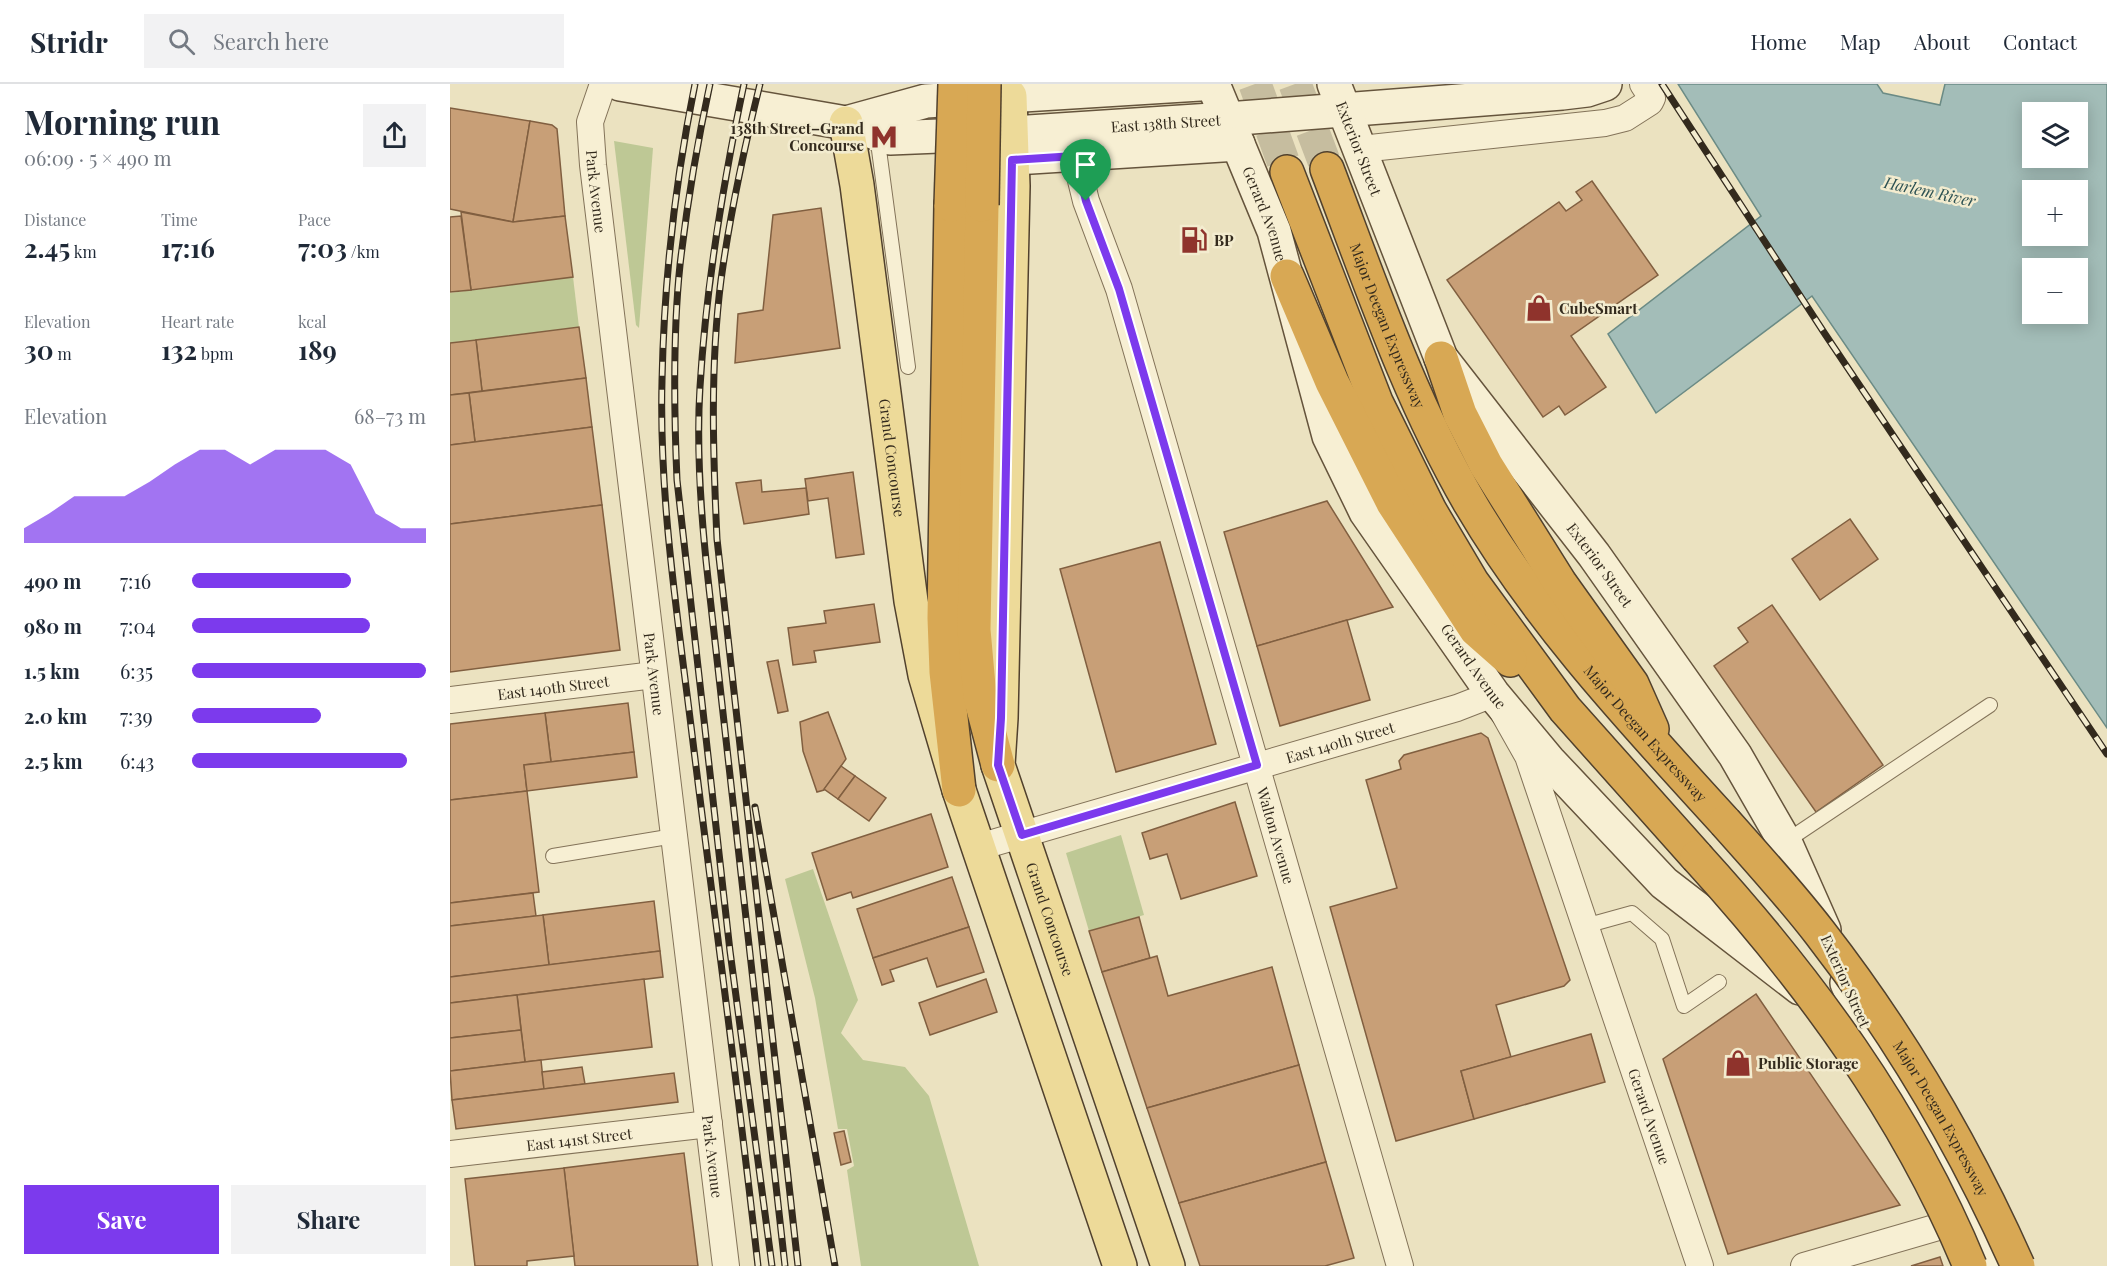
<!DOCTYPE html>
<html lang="en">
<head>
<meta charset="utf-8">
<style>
  :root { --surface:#fff; --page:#f2f2f3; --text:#1f2937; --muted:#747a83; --line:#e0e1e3; --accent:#7c3aed }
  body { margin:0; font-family:"Playfair Display",serif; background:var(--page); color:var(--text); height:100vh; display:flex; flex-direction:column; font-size:22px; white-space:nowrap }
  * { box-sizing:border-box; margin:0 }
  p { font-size:20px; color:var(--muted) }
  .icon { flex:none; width:33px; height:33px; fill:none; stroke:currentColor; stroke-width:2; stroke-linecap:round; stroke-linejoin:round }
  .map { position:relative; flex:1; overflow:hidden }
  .side { display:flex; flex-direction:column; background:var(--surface); width:450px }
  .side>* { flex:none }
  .controls { position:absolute; left:1572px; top:18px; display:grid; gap:12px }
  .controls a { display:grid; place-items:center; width:66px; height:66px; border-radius:0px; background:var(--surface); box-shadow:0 3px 15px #0003; font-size:30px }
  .pin { position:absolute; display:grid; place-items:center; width:51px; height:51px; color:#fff; margin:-62px -26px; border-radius:50% 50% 50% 0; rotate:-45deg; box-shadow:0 0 6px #0007 }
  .pin .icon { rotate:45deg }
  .round { display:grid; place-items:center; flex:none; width:63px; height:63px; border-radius:0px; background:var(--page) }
  .headline { display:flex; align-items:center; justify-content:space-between; height:102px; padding:0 24px }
  h1 { font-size:33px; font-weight:700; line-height:45px }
  .metrics { display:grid; grid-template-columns:repeat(3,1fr); gap:9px; height:102px; padding:6px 24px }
  .metrics div { display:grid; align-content:center }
  .metrics b { font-size:26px; font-weight:700 }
  .metrics small { font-size:16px; font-weight:400 }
  .metrics p { font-size:16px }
  .chart { height:168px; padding:12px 24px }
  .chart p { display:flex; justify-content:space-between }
  .chart svg { width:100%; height:108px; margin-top:6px; fill:var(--accent); opacity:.7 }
  .primary-button { display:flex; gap:12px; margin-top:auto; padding:12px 24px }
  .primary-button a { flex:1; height:69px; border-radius:0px; background:var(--accent); color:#fff; font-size:24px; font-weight:700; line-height:69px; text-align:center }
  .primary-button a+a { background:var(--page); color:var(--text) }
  ul { padding:0 24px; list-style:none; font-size:20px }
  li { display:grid; grid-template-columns:96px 72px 1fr; align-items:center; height:45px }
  li i { height:15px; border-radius:8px; background:var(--accent) }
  header { display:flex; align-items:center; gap:36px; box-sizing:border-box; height:84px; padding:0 30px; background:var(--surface); border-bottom:2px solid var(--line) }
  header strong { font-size:28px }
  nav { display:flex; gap:33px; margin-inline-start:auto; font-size:21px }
  .search { width:420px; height:54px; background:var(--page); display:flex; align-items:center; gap:15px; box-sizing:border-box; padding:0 21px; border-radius:0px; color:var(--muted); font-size:22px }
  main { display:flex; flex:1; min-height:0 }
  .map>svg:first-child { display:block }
  .green { fill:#bec895 }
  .water { fill:#a3bdb8; stroke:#6b8b85; stroke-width:1.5; fill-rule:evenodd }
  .building { fill:#c89f77; stroke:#815f40; stroke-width:1.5 }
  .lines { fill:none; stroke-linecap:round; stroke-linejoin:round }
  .highway-tunnel { stroke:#c6bd9f; stroke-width:33; stroke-dasharray:33 16; stroke-linecap:butt }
  .lane-casing { stroke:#837359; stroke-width:16 }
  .street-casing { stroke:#837359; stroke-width:28 }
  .secondary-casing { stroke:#65543c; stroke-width:36 }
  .primary-casing { stroke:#51412d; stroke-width:36 }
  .highway-casing { stroke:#51412d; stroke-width:36 }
  .lane { stroke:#f7efd3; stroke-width:14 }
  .street { stroke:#f7efd3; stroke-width:26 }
  .secondary { stroke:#f7efd3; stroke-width:33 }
  .primary { stroke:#edda99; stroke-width:33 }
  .highway { stroke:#d8a854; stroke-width:33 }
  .rail-casing { stroke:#332a1d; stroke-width:7 }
  .rail { stroke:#f3eccf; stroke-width:4.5; stroke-dasharray:14; stroke-linecap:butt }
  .highway-bridge-casing { stroke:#51412d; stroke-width:36; stroke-linecap:butt }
  .highway-bridge { stroke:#d8a854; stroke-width:33 }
  .route-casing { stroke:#fff; stroke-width:12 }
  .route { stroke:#7c3aed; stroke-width:8 }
  .labels { text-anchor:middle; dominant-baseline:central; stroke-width:5; stroke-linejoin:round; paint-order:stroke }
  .street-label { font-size:15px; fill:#332a1d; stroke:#f3eccf }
  .poi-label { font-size:15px; font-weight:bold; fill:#332a1d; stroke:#f3eccf; text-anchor:start }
  .water-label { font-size:16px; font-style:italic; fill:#2d5253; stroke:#f3eccf }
</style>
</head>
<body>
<header>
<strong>Stridr</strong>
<div class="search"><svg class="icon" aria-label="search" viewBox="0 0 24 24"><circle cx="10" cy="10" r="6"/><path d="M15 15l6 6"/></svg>Search here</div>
<nav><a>Home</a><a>Map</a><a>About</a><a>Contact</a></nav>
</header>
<main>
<section class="side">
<div class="headline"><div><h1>Morning run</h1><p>06:09 · 5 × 490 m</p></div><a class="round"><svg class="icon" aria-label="share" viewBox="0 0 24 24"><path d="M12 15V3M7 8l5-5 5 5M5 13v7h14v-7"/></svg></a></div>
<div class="metrics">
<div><p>Distance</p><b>2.45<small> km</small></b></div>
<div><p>Time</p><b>17:16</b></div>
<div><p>Pace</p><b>7:03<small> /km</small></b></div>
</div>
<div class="metrics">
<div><p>Elevation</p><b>30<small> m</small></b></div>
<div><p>Heart rate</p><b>132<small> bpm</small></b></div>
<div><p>kcal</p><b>189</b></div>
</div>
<div class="chart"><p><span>Elevation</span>68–73 m</p>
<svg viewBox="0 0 160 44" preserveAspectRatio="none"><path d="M0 44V38L10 32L20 25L30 25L40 25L50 19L60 12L70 6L80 6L90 12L100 6L110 6L120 6L130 12L140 32L150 38L160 38V44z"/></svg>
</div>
<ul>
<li><b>490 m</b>7:16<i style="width:68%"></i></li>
<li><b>980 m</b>7:04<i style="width:76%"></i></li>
<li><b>1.5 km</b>6:35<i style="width:100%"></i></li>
<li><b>2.0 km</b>7:39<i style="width:55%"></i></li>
<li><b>2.5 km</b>6:43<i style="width:92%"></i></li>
</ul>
<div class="primary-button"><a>Save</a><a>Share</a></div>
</section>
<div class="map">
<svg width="1657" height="1182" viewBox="0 0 1657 1182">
  <rect width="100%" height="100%" fill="#ebe2c0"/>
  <g class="green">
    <polygon points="164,57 203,64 189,244 186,241"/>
    <polygon points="123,193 129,243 0,259 0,209"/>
    <polygon points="671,751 694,831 639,847 616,769"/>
    <polygon points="363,785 408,916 391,949 413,976 455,983 479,1012 529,1182 411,1182 397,1086 404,1082 397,1045 388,1045 365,914 335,795"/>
  </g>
  <path class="water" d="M1228 0H1427L1433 9 1490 21 1495 0H1657V644L1362 212 1206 329 1158 250 1311 132ZM1582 28H1628V74H1582ZM1582 106H1628V152H1582ZM1582 184H1628V230H1582Z"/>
  <g class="building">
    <polygon points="0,24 80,37 63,138 0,125"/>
    <polygon points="80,37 102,41 107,45 115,132 63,138"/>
    <polygon points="1142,97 1208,191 1121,252 1156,303 1115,331 1109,322 1093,333 997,196 1109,118 1116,127 1132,116 1126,108"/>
    <polygon points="371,124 390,264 285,279 288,230 313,226 323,131"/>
    <polygon points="11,128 63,138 115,132 123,193 21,206"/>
    <polygon points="11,132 21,206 0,208 0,133"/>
    <polygon points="129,243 136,294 32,307 26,256"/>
    <polygon points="26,256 32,307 0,311 0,259"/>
    <polygon points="136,294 142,343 25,358 19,309"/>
    <polygon points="19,309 25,358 0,361 0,311"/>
    <polygon points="142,343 152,421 0,440 0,361"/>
    <polygon points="403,388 414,470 386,474 378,414 358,417 355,395"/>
    <polygon points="311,396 312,408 356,404 359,430 294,440 286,399"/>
    <polygon points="877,417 943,523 807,562 774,448"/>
    <polygon points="152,421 170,566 0,588 0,440"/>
    <polygon points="1400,435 1428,475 1370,516 1342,475"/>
    <polygon points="710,458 766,660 666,688 610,485"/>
    <polygon points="424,520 430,558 364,567 366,578 343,581 338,544 376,539 374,527"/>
    <polygon points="1322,521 1433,681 1366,728 1264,582 1298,558 1288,544"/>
    <polygon points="897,536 920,616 830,642 807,562"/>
    <polygon points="328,576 338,627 328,629 317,578"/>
    <polygon points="178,619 184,668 101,678 95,629"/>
    <polygon points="378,628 396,675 374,706 367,708 353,667 350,638"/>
    <polygon points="95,629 101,678 74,681 77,707 0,716 0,640"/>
    <polygon points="1031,649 1038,654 1120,896 1114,902 1046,921 1061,973 1011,987 1024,1035 946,1057 880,823 947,804 916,696 951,685 949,677 954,671"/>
    <polygon points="184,668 187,693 77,707 74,681"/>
    <polygon points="391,682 405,692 388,715 374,705"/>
    <polygon points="405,692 436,714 419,737 388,715"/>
    <polygon points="77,707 89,808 0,819 0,716"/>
    <polygon points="785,718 807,792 731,815 717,770 700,775 692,749"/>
    <polygon points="481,730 498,783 403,814 401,808 377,816 362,769"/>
    <polygon points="502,793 519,843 423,874 407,825"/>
    <polygon points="83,809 86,832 0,842 0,819"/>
    <polygon points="204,817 210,867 99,881 93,831"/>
    <polygon points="93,831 99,881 0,893 0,842"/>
    <polygon points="689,833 700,874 652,888 639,847"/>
    <polygon points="519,843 534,888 487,903 477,874 440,886 444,897 432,901 423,874"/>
    <polygon points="210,867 213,893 0,919 0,893"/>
    <polygon points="707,872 718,912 822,883 849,981 697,1024 652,888"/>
    <polygon points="194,895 202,963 75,978 67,911"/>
    <polygon points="536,895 547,928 480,951 469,919"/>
    <polygon points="1306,910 1450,1121 1278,1170 1213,975"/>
    <polygon points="67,911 71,946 0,954 0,919"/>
    <polygon points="71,946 75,978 0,987 0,954"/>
    <polygon points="1141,950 1155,998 1024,1035 1011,987"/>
    <polygon points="91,976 94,1005 2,1016 0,987"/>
    <polygon points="849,981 876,1078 729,1119 697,1024"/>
    <polygon points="132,983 135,1000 94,1005 92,988"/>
    <polygon points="224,989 228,1018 6,1045 2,1016"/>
    <polygon points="394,1047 401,1078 391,1081 384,1049"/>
    <polygon points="234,1069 248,1182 125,1182 114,1084"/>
    <polygon points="876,1078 904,1174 875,1182 750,1182 729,1119"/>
    <polygon points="114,1084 124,1172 77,1177 77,1182 25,1182 15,1095"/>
    <polygon points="1490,1173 1493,1182 1461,1182"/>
  </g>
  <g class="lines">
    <g class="highway-tunnel">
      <polyline points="805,0 837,88"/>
      <polyline points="845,0 877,85"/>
    </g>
    <defs>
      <g id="lane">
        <polyline points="427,51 458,283"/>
        <polyline points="1335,758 1540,621"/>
        <polyline points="103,772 224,752"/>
        <polyline points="1135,842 1182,829 1212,855 1234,922 1269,898"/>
      </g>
      <g id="street">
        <path id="s1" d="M153 0 140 38 143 81 276 1182"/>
        <path id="s2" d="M624 53 625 72 636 117 669 205 950 1182"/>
        <polyline points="911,65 1155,39 1175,34 1200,18 1202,14 1193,0"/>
        <path id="s3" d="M0 616 204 591"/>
        <path id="s4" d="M529 763 1007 624 1043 610 1078 672 1250 1182"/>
        <path id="s5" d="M0 1070 259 1040"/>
        <polyline points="1354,1182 1519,1134"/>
      </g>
      <g id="secondary">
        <path id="s6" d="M170 0 396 39 440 54 562 49 777 35 1112 9 1137 6 1155 0"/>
        <path id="s7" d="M763 0 824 147 879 352 916 428 1043 610 1099 677 1214 799 1350 904"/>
        <path id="s8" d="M884 0 991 274 1144 471 1285 671 1335 758 1374 846"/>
        <polyline points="396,39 476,17 750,0"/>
        <polyline points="533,76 788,60"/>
        <polyline points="1397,899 1424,960 1506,1099 1544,1182"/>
      </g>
      <g id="primary">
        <path id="s9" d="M560 12 563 102 551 634 548 681 718 1182"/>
        <path id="s10" d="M396 39 407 101 461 517 475 591 509 706 670 1182"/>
      </g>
      <g id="highway">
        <path id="s11" d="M877 85C920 198 959 314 1020 419 1089 537 1183 637 1275 738"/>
        <polyline points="837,88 926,318 980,427 1022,498 1115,625 1247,773"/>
        <polyline points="501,121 494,534 496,588 509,706"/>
        <polyline points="532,121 524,546 530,613 548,681"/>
        <polyline points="837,192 882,298 943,419 1026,546 1060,576"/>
        <polyline points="991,274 1010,330 1036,381 1110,499 1182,600 1202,645"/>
      </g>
    </defs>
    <use href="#lane" class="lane-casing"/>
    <use href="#street" class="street-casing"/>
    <use href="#secondary" class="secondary-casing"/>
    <use href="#primary" class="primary-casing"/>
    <use href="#highway" class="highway-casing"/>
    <use href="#lane" class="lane"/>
    <use href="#street" class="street"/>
    <use href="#secondary" class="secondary"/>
    <use href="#primary" class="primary"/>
    <use href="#highway" class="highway"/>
    <defs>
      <g id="rail">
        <path d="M245 0C225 98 214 197 212 297 209 412 227 528 241 642 263 822 288 1002 308 1182"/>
        <path d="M260 0C247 60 237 120 230 181 223 248 224 328 227 396L280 867 322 1182"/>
        <path d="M294 0C273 100 256 201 250 303 246 367 251 432 258 495L335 1182"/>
        <path d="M310 0C294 65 280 130 271 196 260 282 263 369 267 455L348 1182"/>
        <polyline points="1212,0 1375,250 1657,670"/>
        <polyline points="305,723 385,1182"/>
      </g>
    </defs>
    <use href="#rail" class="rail-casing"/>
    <use href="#rail" class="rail"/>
    <defs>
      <g id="highway-bridge">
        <polyline points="501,121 505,0"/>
        <polyline points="532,121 534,0"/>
        <path id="s12" d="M1275 738C1307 774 1340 810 1370 849 1450 952 1515 1063 1568 1182"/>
        <path d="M1247 773C1358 895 1457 1029 1520 1182"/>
      </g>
    </defs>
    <use href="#highway-bridge" class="highway-bridge-casing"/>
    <use href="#highway-bridge" class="highway-bridge"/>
  </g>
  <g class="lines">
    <defs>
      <polygon id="route" points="625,72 636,117 669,205 807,681 572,751 548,681 551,634 562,76"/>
    </defs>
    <use href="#route" class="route-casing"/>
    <use href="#route" class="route"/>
  </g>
  <defs>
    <symbol id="metro-bare" viewBox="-9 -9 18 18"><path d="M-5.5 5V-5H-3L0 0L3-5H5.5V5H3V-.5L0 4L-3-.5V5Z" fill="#8f332c" stroke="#f3eccf" stroke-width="2.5" paint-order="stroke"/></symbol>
    <symbol id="fuel-bare" viewBox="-9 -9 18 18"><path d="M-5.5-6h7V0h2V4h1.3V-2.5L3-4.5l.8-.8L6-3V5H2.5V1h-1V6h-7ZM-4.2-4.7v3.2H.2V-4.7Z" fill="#8f332c" stroke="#f3eccf" stroke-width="2.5" paint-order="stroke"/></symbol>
    <symbol id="shop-bare" viewBox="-9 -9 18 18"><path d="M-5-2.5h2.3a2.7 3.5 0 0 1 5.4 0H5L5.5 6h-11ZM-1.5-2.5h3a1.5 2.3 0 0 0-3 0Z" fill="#8f332c" stroke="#f3eccf" stroke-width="2.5" paint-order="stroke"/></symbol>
  </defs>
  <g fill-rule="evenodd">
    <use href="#metro-bare" x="415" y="34" width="38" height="38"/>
    <use href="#fuel-bare" x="725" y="137" width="38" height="38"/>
    <use href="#shop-bare" x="1070" y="205" width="38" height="38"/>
    <use href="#shop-bare" x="1269" y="960" width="38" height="38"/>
  </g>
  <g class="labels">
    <g class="street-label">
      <text stroke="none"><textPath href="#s6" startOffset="552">East 138th Street</textPath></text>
      <text stroke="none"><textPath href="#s8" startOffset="69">Exterior Street</textPath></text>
      <text stroke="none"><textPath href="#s1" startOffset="110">Park Avenue</textPath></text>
      <text stroke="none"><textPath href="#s7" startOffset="140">Gerard Avenue</textPath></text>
      <text stroke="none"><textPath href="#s11" startOffset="168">Major Deegan Expressway</textPath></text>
      <text stroke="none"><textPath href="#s10" startOffset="338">Grand Concourse</textPath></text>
      <text stroke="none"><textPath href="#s8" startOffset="555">Exterior Street</textPath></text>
      <text stroke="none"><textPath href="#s7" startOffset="644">Gerard Avenue</textPath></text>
      <text stroke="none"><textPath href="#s1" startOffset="596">Park Avenue</textPath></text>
      <text stroke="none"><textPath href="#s3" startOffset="104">East 140th Street</textPath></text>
      <text stroke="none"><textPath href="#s11" startOffset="654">Major Deegan Expressway</textPath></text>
      <text stroke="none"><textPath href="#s4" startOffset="376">East 140th Street</textPath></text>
      <text stroke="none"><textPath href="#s2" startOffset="728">Walton Avenue</textPath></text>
      <text stroke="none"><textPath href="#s9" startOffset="832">Grand Concourse</textPath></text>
      <text transform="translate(1396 897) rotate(66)">Exterior Street</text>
      <text stroke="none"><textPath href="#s4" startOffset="988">Gerard Avenue</textPath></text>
      <text stroke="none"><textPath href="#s12" startOffset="368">Major Deegan Expressway</textPath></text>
      <text stroke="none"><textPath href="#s5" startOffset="130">East 141st Street</textPath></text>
      <text stroke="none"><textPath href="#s1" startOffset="1082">Park Avenue</textPath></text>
    </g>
    <g class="poi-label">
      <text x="414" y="44" text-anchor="end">138th Street–Grand<tspan x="414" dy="17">Concourse</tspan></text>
      <text x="764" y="156">BP</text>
      <text x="1109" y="224">CubeSmart</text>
      <text x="1308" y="979">Public Storage</text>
    </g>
    <g class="water-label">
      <text transform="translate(1480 107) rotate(12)">Harlem River</text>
    </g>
  </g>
</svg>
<div class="controls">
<a><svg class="icon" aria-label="layers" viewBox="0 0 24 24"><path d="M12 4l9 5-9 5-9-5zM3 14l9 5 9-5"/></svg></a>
<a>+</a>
<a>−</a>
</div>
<div class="pin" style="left:636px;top:117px;background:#1e9e55"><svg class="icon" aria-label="arrive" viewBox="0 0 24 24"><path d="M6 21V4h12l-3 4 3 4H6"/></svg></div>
</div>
</main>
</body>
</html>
